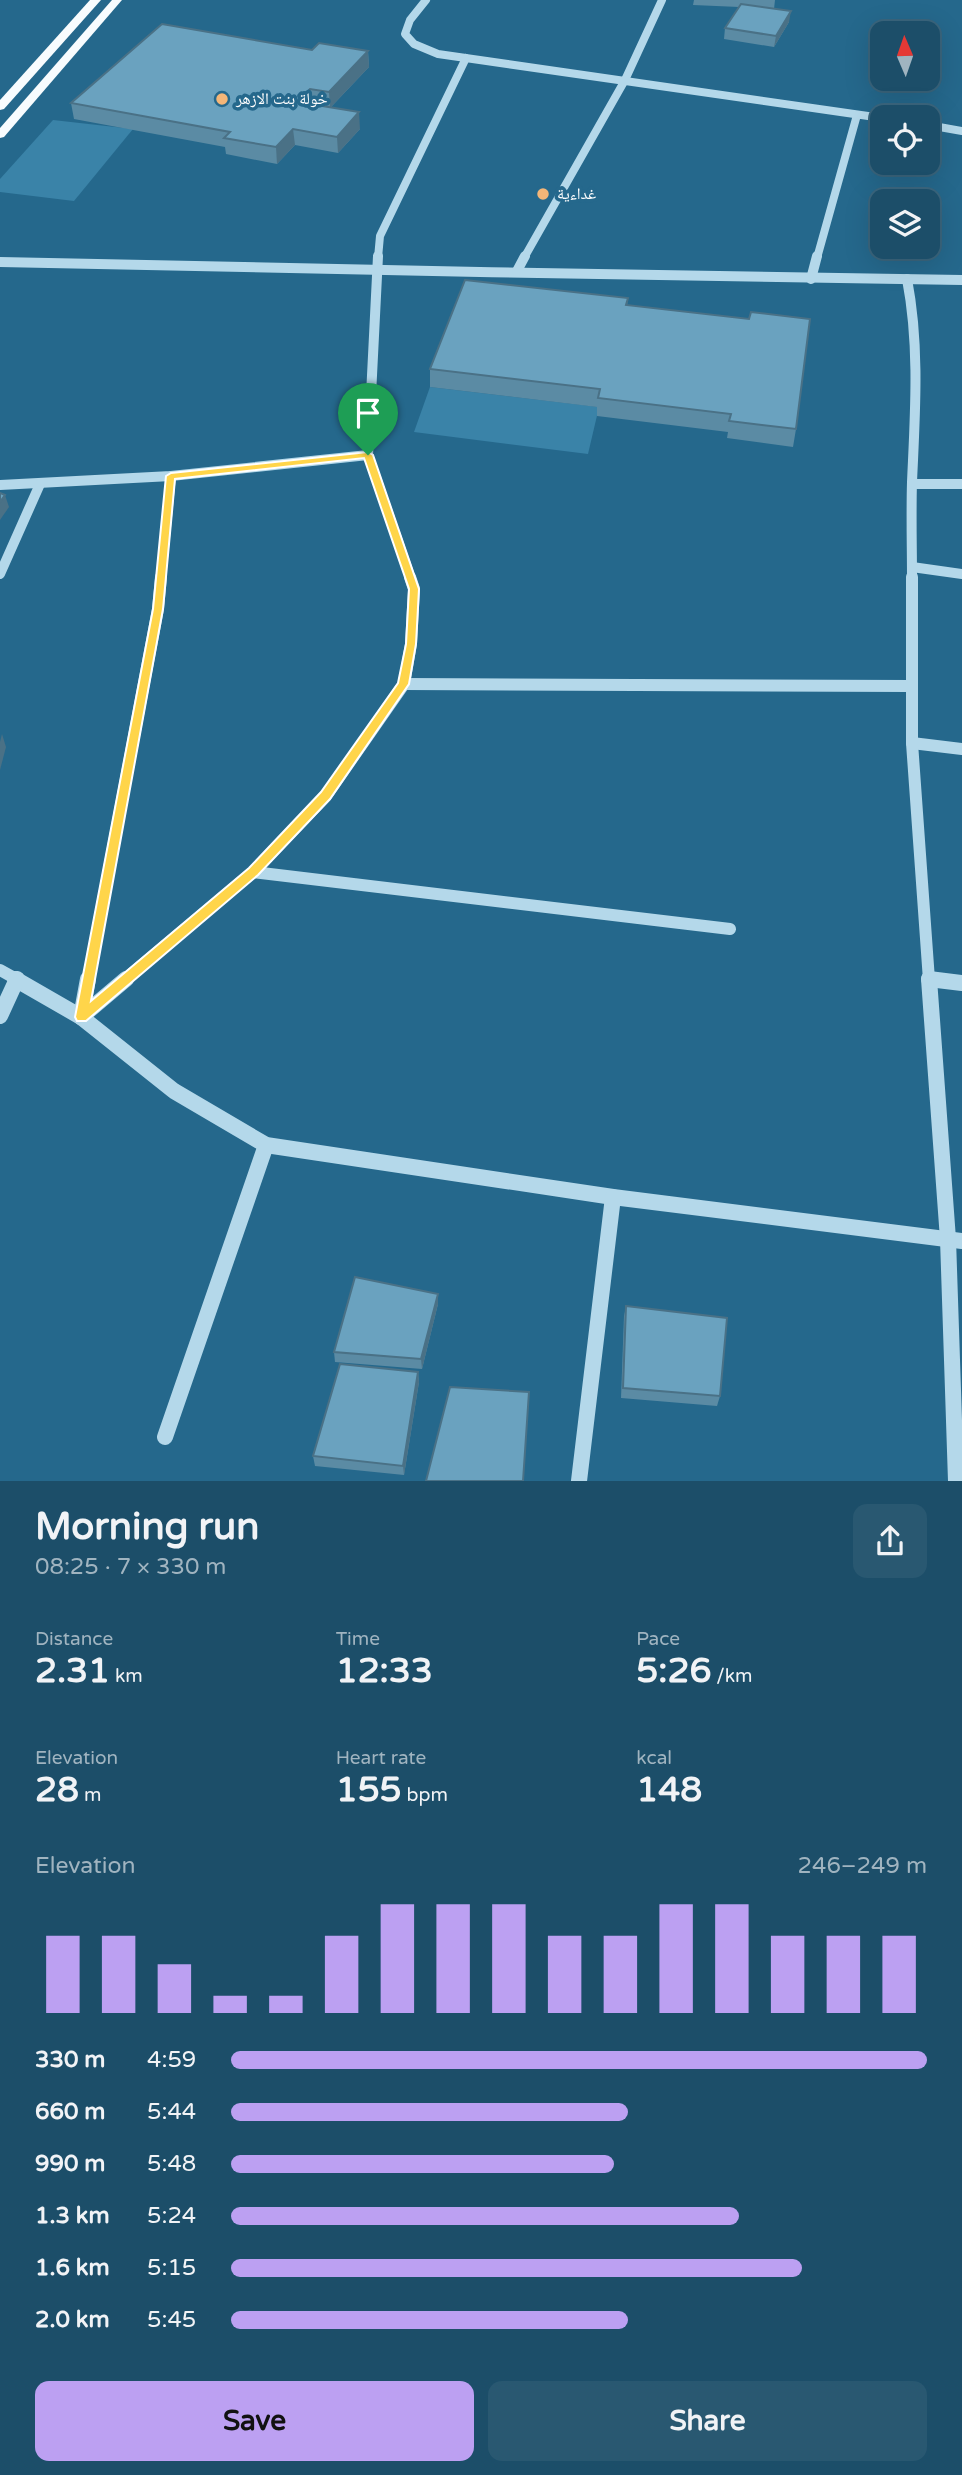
<!DOCTYPE html>
<html lang="en">
<head>
<meta charset="utf-8">
<style>
  :root { --surface:#1c4e69; --page:#295871; --text:#f1f3f6; --muted:#a0b4c0; --line:#3a657d; --accent:#bca0f2 }
  body { margin:0; font-family:"Varela Round","Noto Naskh Arabic",sans-serif; background:var(--page); color:var(--text); height:100vh; display:flex; flex-direction:column; font-size:26px; white-space:nowrap }
  * { box-sizing:border-box; margin:0 }
  p { font-size:23px; color:var(--muted) }
  .icon { flex:none; width:38px; height:38px; fill:none; stroke:currentColor; stroke-width:2; stroke-linecap:round; stroke-linejoin:round }
  .map { position:relative; height:1481px; overflow:hidden }
  .drawer { display:flex; flex-direction:column; background:var(--surface); flex:1 }
  .drawer>* { flex:none }
  .needle { width:46px; rotate:358deg }
  .fabs { position:absolute; left:870px; top:21px; display:grid; gap:14px }
  .fabs a { display:grid; place-items:center; width:70px; height:70px; border-radius:14px; background:var(--surface); box-shadow:0 7px 28px #0002,0 0 0 2px var(--line); font-size:35px }
  .pin { position:absolute; display:grid; place-items:center; width:60px; height:60px; color:#fff; margin:-72px -30px; border-radius:50% 50% 50% 0; rotate:-45deg; box-shadow:0 0 7px #0007 }
  .pin .icon { rotate:45deg }
  .round { display:grid; place-items:center; flex:none; width:74px; height:74px; border-radius:14px; background:var(--page) }
  .head { display:flex; align-items:center; justify-content:space-between; height:119px; padding:0 35px }
  h1 { font-size:38px; font-weight:700; line-height:52px }
  .stats { display:grid; grid-template-columns:repeat(3,1fr); gap:10px; height:119px; padding:7px 35px }
  .stats div { display:grid; align-content:center }
  .stats b { font-size:35px; font-weight:700 }
  .stats small { font-size:19px; font-weight:400 }
  .stats p { font-size:19px }
  .chart { height:196px; padding:14px 35px }
  .chart p { display:flex; justify-content:space-between }
  .chart svg { width:100%; height:126px; margin-top:7px; stroke:var(--accent); stroke-width:6 }
  .action { display:flex; gap:14px; margin-top:auto; padding:14px 35px }
  .action a { flex:1; height:80px; border-radius:14px; background:var(--accent); color:#111; font-size:28px; font-weight:700; line-height:80px; text-align:center }
  .action a+a { background:var(--page); color:var(--text) }
  ul { padding:0 35px; list-style:none; font-size:23px }
  li { display:grid; grid-template-columns:112px 84px 1fr; align-items:center; height:52px }
  li i { height:18px; border-radius:9px; background:var(--accent) }
  .map>svg:first-child { display:block }
  .green { fill:#3a83a8 }
  .lines { fill:none; stroke-linecap:round; stroke-linejoin:round }
  .minor-far3 { stroke:#b4d8ea; stroke-width:8 }
  .minor-far2 { stroke:#b4d8ea; stroke-width:10 }
  .minor-far1 { stroke:#b4d8ea; stroke-width:12 }
  .minor { stroke:#b4d8ea; stroke-width:16 }
  .major { fill:#f8fcfe; fill-rule:evenodd }
  .wall { fill:#5b8ba4 }
  .shaded-wall { fill:#4a7186 }
  .building { fill:#6aa2bf; stroke:#4a7186; stroke-width:2 }
  .route { fill:#ffd54a; stroke:#fff; stroke-width:2; fill-rule:evenodd }
  .poi-dot { fill:#f4b678; stroke:#25688c; stroke-width:2.5 }
  .labels { text-anchor:middle; dominant-baseline:central; stroke-width:7; stroke-linejoin:round; paint-order:stroke }
  .far-poi-label { font-size:16px; fill:#fff; stroke:#25688c; text-anchor:start }
</style>
</head>
<body>
<div class="map">
<svg width="962" height="1481" viewBox="0 0 962 1481">
  <rect width="100%" height="100%" fill="#25688c"/>
  <g class="green">
    <polygon points="53,120 133,129 74,201 0,192 0,179"/>
    <polygon points="430,387 599,407 588,454 414,432"/>
  </g>
  <g class="lines">
    <g class="minor-far3">
      <polyline points="426,0 410,20 405,34 414,44 438,54 882,118"/>
      <polyline points="928,125 962,131"/>
      <polyline points="378,258 380,236 466,58"/>
      <polyline points="524,258 625,80 662,0"/>
      <polyline points="817,258 857,115"/>
    </g>
    <g class="minor-far2">
      <polyline points="378,256 368,455 411,579"/>
      <path d="M0 262C321 271 641 274 962 280"/>
      <polyline points="517,271 525,256"/>
      <polyline points="811,279 817,256"/>
      <path d="M907 279C920 347 915 414 912 482 911 515 912 547 912 579"/>
      <polyline points="912,484 962,484"/>
      <polyline points="0,485 171,476 368,455"/>
      <polyline points="912,567 962,574"/>
      <polyline points="0,574 40,484"/>
      <polyline points="161,579 171,476"/>
    </g>
    <g class="minor-far1">
      <polyline points="912,577 912,743 929,980"/>
      <polyline points="404,684 911,686"/>
      <polyline points="912,743 962,749"/>
      <polyline points="253,872 730,929"/>
      <polyline points="0,970 18,980"/>
      <polyline points="929,979 941,980"/>
      <polyline points="88,980 158,609 161,577"/>
      <polyline points="124,980 253,872 326,796 404,684 411,644 414,589 410,577"/>
    </g>
    <g class="minor">
      <polyline points="15,979 81,1017 174,1091 266,1145 613,1197 962,1241"/>
      <polyline points="929,979 948,1239 956,1481"/>
      <polyline points="929,979 962,983"/>
      <polyline points="0,1016 17,979"/>
      <polyline points="81,1017 126,979"/>
      <polyline points="81,1017 88,979"/>
      <polyline points="165,1437 266,1145"/>
      <polyline points="579,1481 613,1197"/>
    </g>
    <g class="major">
      <polygon points="90,0 101,0 4,109 0,110 0,100"/>
      <polygon points="112,0 122,0 4,137 0,138 0,128"/>
    </g>
  </g>
  <g class="wall">
    <polygon points="694,0 775,0 774,9 789,22 774,47 724,39 725,28 739,7 693,5"/>
    <polygon points="312,50 368,51 369,67 331,107 360,129 338,153 295,145 277,164 226,154 225,147 74,119 71,103"/>
    <polygon points="628,298 627,306 796,429 793,447 727,438 728,432 597,416 597,407 430,387 430,369"/>
    <polygon points="438,1304 422,1369 335,1362 334,1352"/>
    <polygon points="626,1306 720,1396 717,1406 621,1398 624,1316"/>
    <polygon points="418,1372 419,1382 404,1475 315,1466 313,1456"/>
  </g>
  <g class="shaded-wall">
    <polygon points="791,11 789,22 774,47 776,36"/>
    <polygon points="368,51 369,67 330,108 329,92"/>
    <polygon points="310,89 312,105 298,102"/>
    <polygon points="359,112 360,129 338,153 337,137"/>
    <polygon points="293,129 295,145 277,164 276,147"/>
    <polygon points="5,495 9,507 0,520 0,502"/>
    <polygon points="2,734 6,747 0,770 0,742"/>
    <polygon points="438,1294 438,1304 422,1369 421,1359"/>
    <polygon points="418,1372 419,1382 404,1475 403,1466"/>
  </g>
  <g class="building">
    <polygon points="741,4 791,11 776,36 725,28"/>
    <polygon points="162,24 312,50 319,43 368,51 329,92 310,89 298,102 359,112 337,137 293,129 276,147 224,138 230,132 71,103"/>
    <polygon points="465,280 628,298 626,305 749,319 751,312 810,319 796,429 729,421 731,414 598,398 600,389 430,369"/>
    <polygon points="0,493 5,495 0,502"/>
    <polygon points="355,1277 438,1294 421,1359 334,1352"/>
    <polygon points="626,1306 727,1318 720,1396 623,1388"/>
    <polygon points="340,1364 418,1372 403,1466 313,1456"/>
    <polygon points="450,1387 529,1392 523,1481 426,1481"/>
  </g>
  <path class="route" d="M368 452 373 455 419 589 416 644 409 684 330 799 258 875 86 1021H77L75 1017 153 609 166 476 171 473ZM364 458 409 589 406 644 398 683 321 792 249 868 91 1001 163 609 175 479Z"/>
  <g class="poi-dot">
    <circle cx="222" cy="99" r="7"/>
    <circle cx="543" cy="194" r="7"/>
  </g>
  <g class="labels">
    <g class="far-poi-label">
      <text x="236" y="99">خولة بنت الازهر</text>
      <text x="557" y="194">غداءية</text>
    </g>
  </g>
</svg>
<div class="fabs">
<a><svg class="needle" viewBox="-14 -14 28 28"><path d="M0-13l5 13h-10z" fill="#e53935"/><path d="M0 13l5-13h-10z" fill="#a0b4c0"/></svg></a>
<a><svg class="icon" aria-label="locate" viewBox="0 0 24 24"><circle cx="12" cy="12" r="6"/><path d="M12 2v4M12 18v4M2 12h4M18 12h4"/></svg></a>
<a><svg class="icon" aria-label="layers" viewBox="0 0 24 24"><path d="M12 4l9 5-9 5-9-5zM3 14l9 5 9-5"/></svg></a>
</div>
<div class="pin" style="left:368px;top:455px;background:#1e9e55"><svg class="icon" aria-label="arrive" viewBox="0 0 24 24"><path d="M6 21V4h12l-3 4 3 4H6"/></svg></div>
</div>
<section class="drawer">
<div class="head"><div><h1>Morning run</h1><p>08:25 · 7 × 330 m</p></div><a class="round"><svg class="icon" aria-label="share" viewBox="0 0 24 24"><path d="M12 15V3M7 8l5-5 5 5M5 13v7h14v-7"/></svg></a></div>
<div class="stats">
<div><p>Distance</p><b>2.31<small> km</small></b></div>
<div><p>Time</p><b>12:33</b></div>
<div><p>Pace</p><b>5:26<small> /km</small></b></div>
</div>
<div class="stats">
<div><p>Elevation</p><b>28<small> m</small></b></div>
<div><p>Heart rate</p><b>155<small> bpm</small></b></div>
<div><p>kcal</p><b>148</b></div>
</div>
<div class="chart"><p><span>Elevation</span>246–249 m</p>
<svg viewBox="0 0 160 44" preserveAspectRatio="none"><path d="M5 44V17M15 44V17M25 44V27M35 44V38M45 44V38M55 44V17M65 44V6M75 44V6M85 44V6M95 44V17M105 44V17M115 44V6M125 44V6M135 44V17M145 44V17M155 44V17"/></svg>
</div>
<ul>
<li><b>330 m</b>4:59<i style="width:100%"></i></li>
<li><b>660 m</b>5:44<i style="width:57%"></i></li>
<li><b>990 m</b>5:48<i style="width:55%"></i></li>
<li><b>1.3 km</b>5:24<i style="width:73%"></i></li>
<li><b>1.6 km</b>5:15<i style="width:82%"></i></li>
<li><b>2.0 km</b>5:45<i style="width:57%"></i></li>
</ul>
<div class="action"><a>Save</a><a>Share</a></div>
</section>
</body>
</html>
